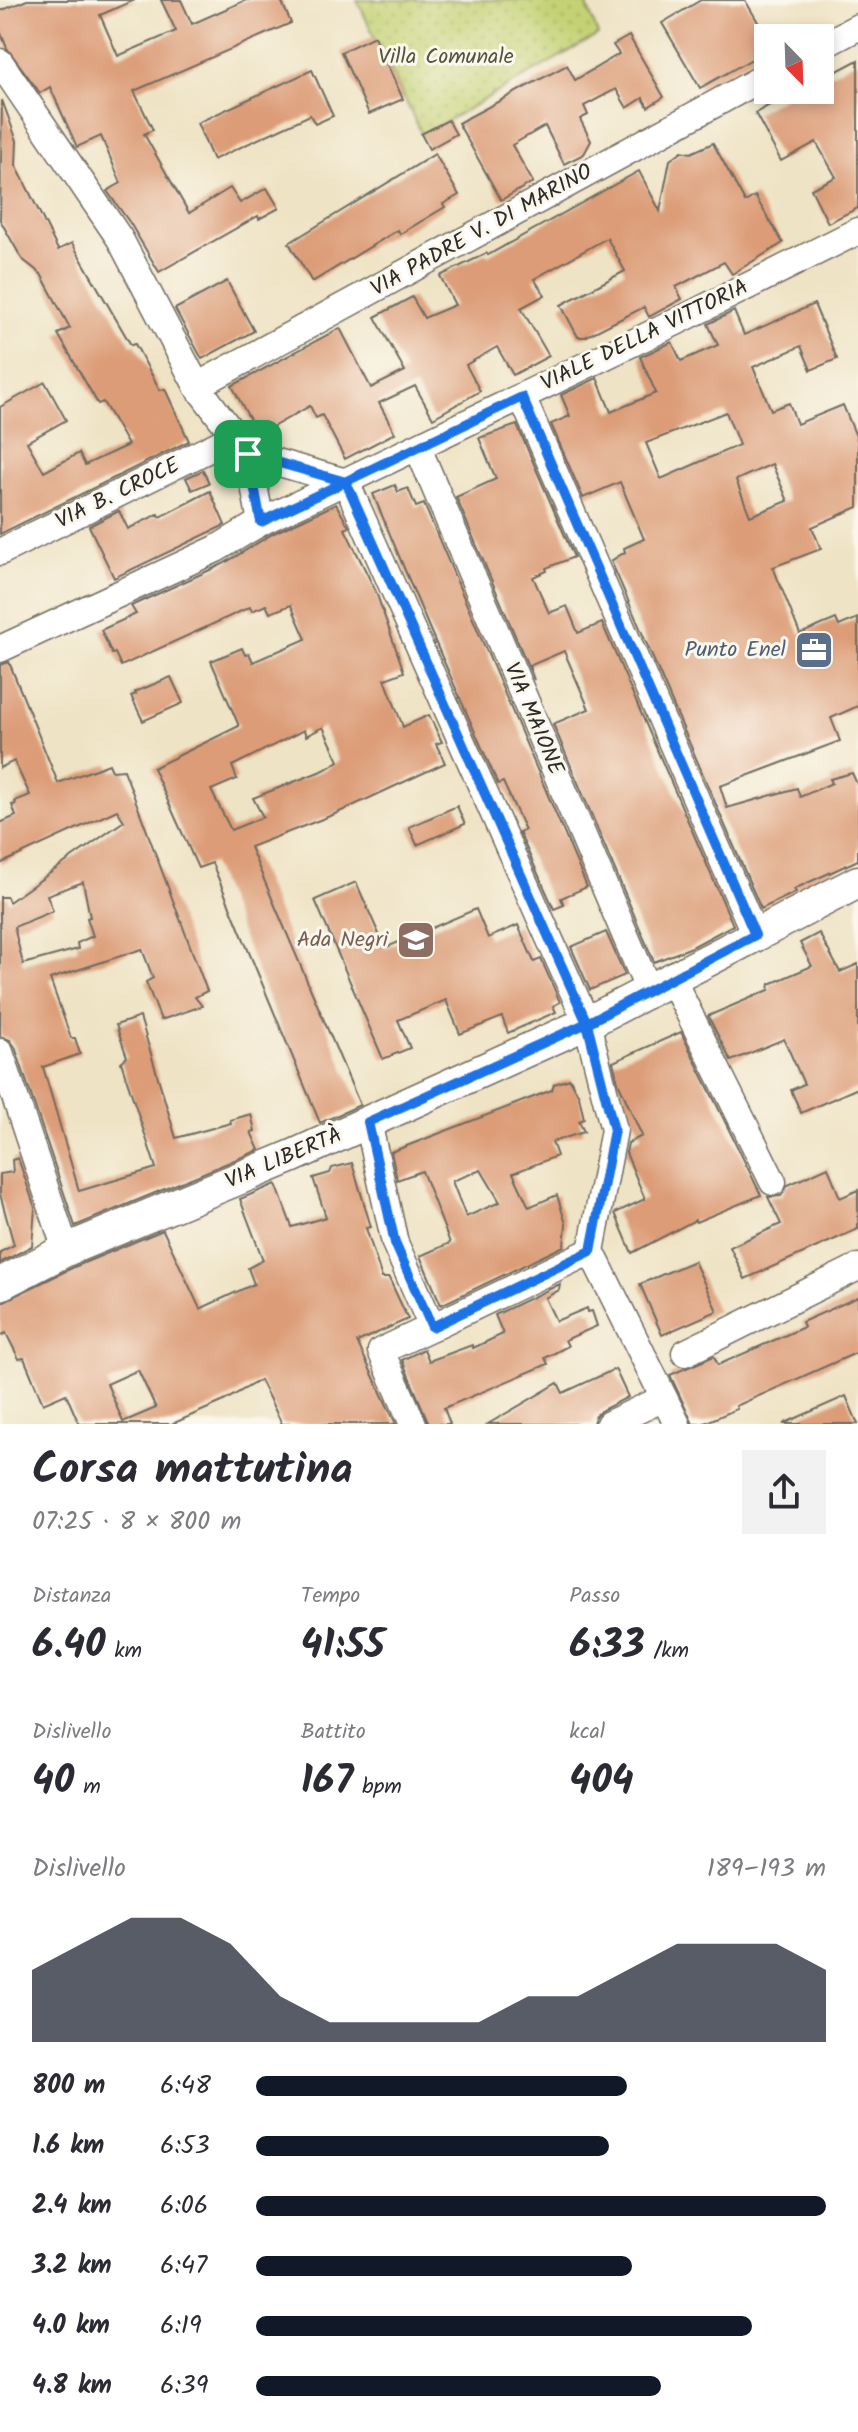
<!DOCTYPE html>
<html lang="it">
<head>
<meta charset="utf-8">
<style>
  :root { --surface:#fff; --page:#f2f2f3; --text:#2b2b33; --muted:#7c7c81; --accent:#111827 }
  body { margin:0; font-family:Kalam,sans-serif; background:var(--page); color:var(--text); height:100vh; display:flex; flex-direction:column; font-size:30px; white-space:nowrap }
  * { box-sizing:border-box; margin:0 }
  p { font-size:26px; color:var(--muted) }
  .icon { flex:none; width:44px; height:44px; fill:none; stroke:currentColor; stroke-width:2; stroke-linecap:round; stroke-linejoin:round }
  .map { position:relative; height:1424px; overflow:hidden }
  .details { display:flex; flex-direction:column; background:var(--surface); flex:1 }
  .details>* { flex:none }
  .needle { width:52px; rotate:157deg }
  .tools { position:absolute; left:754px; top:24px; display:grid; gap:16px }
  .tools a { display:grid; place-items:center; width:80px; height:80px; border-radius:0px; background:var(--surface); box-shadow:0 4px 12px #0003; font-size:40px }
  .pin { position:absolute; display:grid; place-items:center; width:68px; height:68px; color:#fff; margin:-34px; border-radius:16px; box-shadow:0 4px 12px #0006 }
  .round { display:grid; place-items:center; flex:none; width:84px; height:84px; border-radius:0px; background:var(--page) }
  .overview { display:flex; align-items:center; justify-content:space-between; height:136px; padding:0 32px }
  h1 { font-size:44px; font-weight:800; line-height:60px }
  .stats { display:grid; grid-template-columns:repeat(3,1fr); gap:12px; height:136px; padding:8px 32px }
  .stats div { display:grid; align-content:center }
  .stats b { font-size:40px; font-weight:800 }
  .stats small { font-size:22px; font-weight:400 }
  .stats p { font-size:22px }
  .chart { height:224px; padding:16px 32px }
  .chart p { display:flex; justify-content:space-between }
  .chart svg { width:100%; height:144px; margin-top:8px; fill:var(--accent); opacity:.7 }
  ul { padding:0 32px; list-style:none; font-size:26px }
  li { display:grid; grid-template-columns:128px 96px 1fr; align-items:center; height:60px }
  li i { height:20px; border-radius:10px; background:var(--accent) }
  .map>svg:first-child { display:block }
  .grass { fill:url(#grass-dots); stroke:#787e50; stroke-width:2 }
  .building { fill:#dc9c77; fill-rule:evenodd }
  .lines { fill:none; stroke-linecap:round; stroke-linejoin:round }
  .minor-casing { stroke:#706b61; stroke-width:29 }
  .tertiary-casing { stroke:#706b61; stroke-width:35 }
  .minor { stroke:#fff; stroke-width:26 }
  .tertiary { stroke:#fff; stroke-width:32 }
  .route-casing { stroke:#fff; stroke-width:16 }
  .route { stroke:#1a73e8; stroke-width:10 }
  .labels { text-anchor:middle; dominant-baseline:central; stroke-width:6; stroke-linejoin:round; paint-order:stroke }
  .park-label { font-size:22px; fill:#51553d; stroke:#fbf7ec }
  .street-label { font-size:22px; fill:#2b2b2b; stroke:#fbf7ec }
  .service-label { font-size:22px; fill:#4e5e75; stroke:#fbf7ec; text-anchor:end }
  .education-label { font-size:22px; fill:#785e54; stroke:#fbf7ec; text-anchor:end }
</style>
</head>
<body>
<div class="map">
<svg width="858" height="1424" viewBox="0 0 858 1424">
  <defs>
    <pattern id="grass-dots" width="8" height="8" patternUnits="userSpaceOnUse" patternTransform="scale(2)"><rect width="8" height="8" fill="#c4d274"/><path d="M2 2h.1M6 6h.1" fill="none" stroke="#a9b465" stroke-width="1.8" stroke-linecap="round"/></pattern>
  </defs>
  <rect width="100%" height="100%" fill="#fbf7ec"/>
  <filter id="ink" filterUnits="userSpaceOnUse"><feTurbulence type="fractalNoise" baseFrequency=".0125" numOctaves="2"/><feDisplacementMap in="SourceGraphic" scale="16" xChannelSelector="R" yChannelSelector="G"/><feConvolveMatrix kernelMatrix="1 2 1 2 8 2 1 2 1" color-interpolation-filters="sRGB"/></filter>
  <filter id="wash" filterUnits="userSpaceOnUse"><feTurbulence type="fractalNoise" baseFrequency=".006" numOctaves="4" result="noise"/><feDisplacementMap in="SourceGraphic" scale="32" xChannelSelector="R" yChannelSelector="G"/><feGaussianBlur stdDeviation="1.8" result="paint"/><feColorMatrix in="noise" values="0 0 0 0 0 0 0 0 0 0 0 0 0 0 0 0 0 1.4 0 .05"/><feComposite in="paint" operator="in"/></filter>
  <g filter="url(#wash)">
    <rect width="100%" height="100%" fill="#efe3c5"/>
    <polygon class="grass" points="357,0 585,0 598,35 422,135"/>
    <g id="blocks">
      <g class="building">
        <polygon points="27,0 135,0 100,15 118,56 176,31 161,0 181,0 192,24 246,0 281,0 291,23 134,91 153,130 144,134 189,213 230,188 240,203 267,188 279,208 259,219 258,216 159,272 130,223 107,191 121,183 101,136 77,147 50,87 40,93 7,48 0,31 0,11"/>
        <polygon points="701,0 745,0 768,39 768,50 700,88 662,23"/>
        <polygon points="374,36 403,99 369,114 341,52"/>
        <polygon points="629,36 664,97 648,107 643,98 627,108 616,89 584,106 588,115 580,119 591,141 584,154 564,164 545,126 512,145 533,182 501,200 458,123 567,65 575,80 619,54 613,45"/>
        <polygon points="858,60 858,208 828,223 811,189 836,177 816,142 781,161 755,113 797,90 820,90 820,80"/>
        <polygon points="312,70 333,116 315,124 310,115 213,160 197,123"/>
        <polygon points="2,100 17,141 16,165 58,250 72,243 131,345 135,344 160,390 165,389 189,441 0,534 0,407 45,382 66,420 27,442 44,472 79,453 85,465 128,445 103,402 98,404 58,334 70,328 41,274 22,259 0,220"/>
        <polygon points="448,120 456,134 429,149 421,134"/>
        <polygon points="713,143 745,202 755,196 783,243 732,274 724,262 676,287 682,299 649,317 644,307 585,337 578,337 561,305 625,271 607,238 534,279 545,295 521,308 549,356 513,375 497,347 466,365 480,391 433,418 415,386 379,403 395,433 345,459 322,415 316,418 310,406 258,435 232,386 340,328 371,388 405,371 375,317 412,297 424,318 455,305 440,276 487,253 488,255 639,171 660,211 670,160 682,151 691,153"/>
        <polygon points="435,154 459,195 443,204 445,207 400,234 398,230 312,282 289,243"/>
        <polygon points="227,281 254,331 202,359 175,309"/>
        <path d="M814 304 837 359 811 370 801 346 753 367 771 410 789 403 797 424 843 405 858 441V507L812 527 821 549 773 567 800 634 836 619 839 626 858 618V706L831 718 840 741 720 786 727 808 797 788 800 797 832 783 830 779 852 773 858 786V860L794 889 796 892 761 909 611 561 625 552 624 548 644 539 620 482 583 498 551 424 570 416 561 395 597 378 611 412 656 393 640 357 672 342 681 361 718 345 708 324 734 311 744 335ZM726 412 739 445 661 479 646 443ZM772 464 788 501 750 516 736 480Z"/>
        <polygon points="517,425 574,557 546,568 547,571 533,577 549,613 567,606 578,633 602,623 733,925 692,947 654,962 553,724 589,709 564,651 529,666 534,680 456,497 496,479 479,438"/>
        <polygon points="203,470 209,483 192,490 186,478"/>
        <polygon points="395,485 398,492 408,488 416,507 424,504 587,887 561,898 564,905 554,909 519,832 525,830 503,782 498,784 430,630 373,494"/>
        <polygon points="210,491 225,525 114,578 89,526 119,511 128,529 158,514 160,517"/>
        <path d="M336 504 345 520 349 527 345 529 376 592 404 672 385 679 403 727 429 715 442 742 436 744 445 763 335 814 250 847 360 1105 320 1123 212 863 198 868 153 768 239 726 211 661 242 648 245 655 249 653 253 662 306 639 291 605 270 613 266 605 252 611 250 607 121 666 115 653 112 654 101 630 136 614 131 606 223 564 274 533ZM323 727 339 761 324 770 253 798 263 817 231 830 211 790 237 779 232 766 304 730 306 736Z"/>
        <path d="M9 662 58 783 109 764 112 771 124 770 207 991 195 997 202 1006 161 1020 146 982 153 978 142 949 50 979 71 1038H75L80 1054 43 1067 79 1191 156 1168 121 1062 127 1057 116 1025 140 1017 176 1138 231 1123 230 1120 251 1114 255 1131 251 1132 259 1150 75 1226 15 1047 10 1040 0 1036V897H7L9 902 124 821 117 810 0 864V823L16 816 12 805 16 804 15 801 30 795 14 761 0 768V665ZM83 882 90 917 87 918 93 936 77 943 78 949 23 964 14 927 53 911 47 895Z"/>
        <polygon points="171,677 183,703 143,721 131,696 136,694 135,692"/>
        <polygon points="457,806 465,824 417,845 409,827"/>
        <polygon points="356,882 385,948 476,909 488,938 518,925 534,962 541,959 560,1002 553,1006 556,1012 508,1033 502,1017 460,1034 446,1000 398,1020 410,1048 383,1059 315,900"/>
        <polygon points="606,932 625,975 590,990 571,947"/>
        <polygon points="819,933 840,972 858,964 858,1088 801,1113 791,1090 804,1084 784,1039 731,1061 708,1016 769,990 770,984 812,966 800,943"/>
        <polygon points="681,1032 761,1195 696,1222 695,1220 632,1253 615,1213 645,1199 626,1153 628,1143 642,1136 618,1082 613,1062"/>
        <path d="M570 1079 579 1096 584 1119 579 1121 584 1132 552 1142 557 1156 513 1173 529 1207 557 1195 566 1224 564 1246 441 1305 420 1256 450 1243 422 1171 397 1180 391 1152 552 1090 554 1084ZM481 1170 500 1202 466 1217 452 1181Z"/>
        <polygon points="18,1158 35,1208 32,1246 0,1263 0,1252 14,1245 0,1194 0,1174 13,1172 12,1160"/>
        <path d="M352 1163 371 1227 366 1228 382 1278H389L408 1319 357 1342 396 1424H282L260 1380 222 1402 172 1424H79L66 1394 43 1404 24 1358 19 1359 6 1333 0 1336V1303L74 1267 163 1230 200 1309 254 1284 248 1268 263 1260 240 1199 276 1184 292 1227 326 1217 313 1178 330 1173 332 1168ZM138 1370 156 1408 123 1422 107 1384Z"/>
        <polygon points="828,1167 840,1198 858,1190 858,1229 745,1279 730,1247 781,1224 768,1197 781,1196 788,1185"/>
        <polygon points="694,1261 717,1311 662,1335 640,1284"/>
        <polygon points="560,1284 559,1290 545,1298 556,1321 587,1308 588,1312 592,1311 597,1326 565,1340 568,1346 545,1358 548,1364 444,1408 450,1424 429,1424 402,1360 424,1349 429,1361 472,1345 473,1348 503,1334 495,1315"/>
        <polygon points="858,1297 858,1352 736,1406 737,1409 702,1424 693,1424 670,1375 714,1356 718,1365 804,1327 802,1322"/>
        <polygon points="615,1369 628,1397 602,1410 595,1416 593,1424 488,1424 558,1383 563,1393"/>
        <polygon points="846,1396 858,1424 783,1424"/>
      </g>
    </g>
  </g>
  <g filter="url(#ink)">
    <use href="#blocks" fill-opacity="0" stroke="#706b61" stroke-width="2"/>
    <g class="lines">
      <defs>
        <g id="minor">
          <polyline points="820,47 858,27"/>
          <polyline points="0,62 120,239 197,386 248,454 346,482 587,1023 614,1130 591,1251 677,1424"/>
          <polyline points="197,386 768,75"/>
          <polyline points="522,397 755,935"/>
          <polyline points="418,448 649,991"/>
          <polyline points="248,454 261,522"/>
          <polyline points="0,552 235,436"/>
          <polyline points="0,649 216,549 261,522 678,321 858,231"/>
          <polyline points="672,979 773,1182"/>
          <polyline points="0,1052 66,1250"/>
          <polyline points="368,1122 395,1243 432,1327 381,1351 413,1424"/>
          <polyline points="432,1327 591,1251"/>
          <polyline points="685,1353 858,1267"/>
          <polyline points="609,1424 664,1398"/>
        </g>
        <polyline id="tertiary" points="0,1284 66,1250 293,1156 587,1023 858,882"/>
      </defs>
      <use href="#minor" class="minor-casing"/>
      <use href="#tertiary" class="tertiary-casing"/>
      <use href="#minor" class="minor"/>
      <use href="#tertiary" class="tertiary"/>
    </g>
  </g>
  <g class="lines" filter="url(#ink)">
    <defs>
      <polyline id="route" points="248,454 346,482 587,1023 614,1130 591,1251 432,1327 395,1243 368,1122 587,1023 755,935 522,397 261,522 248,454"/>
    </defs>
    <use href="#route" class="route-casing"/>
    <use href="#route" class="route"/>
  </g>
  <defs>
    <symbol id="office-square" viewBox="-11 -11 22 22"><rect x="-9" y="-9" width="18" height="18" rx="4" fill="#5c6f8a" stroke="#fbf7ec"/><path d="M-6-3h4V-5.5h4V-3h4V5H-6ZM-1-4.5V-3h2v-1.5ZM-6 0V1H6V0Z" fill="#fff"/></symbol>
    <symbol id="school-square" viewBox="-11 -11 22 22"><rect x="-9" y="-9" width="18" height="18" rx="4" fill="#8d6e63" stroke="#fbf7ec"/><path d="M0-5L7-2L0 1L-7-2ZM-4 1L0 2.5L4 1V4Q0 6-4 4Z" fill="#fff"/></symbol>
  </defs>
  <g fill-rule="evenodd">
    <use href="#office-square" x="792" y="628" width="44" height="44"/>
    <use href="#school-square" x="394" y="918" width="44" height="44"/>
  </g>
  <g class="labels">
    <g class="park-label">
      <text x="446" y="57">Villa Comunale</text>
    </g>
    <g class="street-label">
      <text transform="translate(482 231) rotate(-29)">VIA PADRE V. DI MARINO</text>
      <text transform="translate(645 336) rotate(-26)">VIALE DELLA VITTORIA</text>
      <text transform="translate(118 494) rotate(-26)">VIA B. CROCE</text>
      <text transform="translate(533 719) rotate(67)">VIA MAIONE</text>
      <text transform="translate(284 1159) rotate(-23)">VIA LIBERTÀ</text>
    </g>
    <g class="service-label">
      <text x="786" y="650">Punto Enel</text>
    </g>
    <g class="education-label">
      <text x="388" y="940">Ada Negri</text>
    </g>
  </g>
</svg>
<div class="tools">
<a><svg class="needle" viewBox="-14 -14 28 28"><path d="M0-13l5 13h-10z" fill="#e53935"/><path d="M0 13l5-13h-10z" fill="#7c7c81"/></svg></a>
</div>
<div class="pin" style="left:248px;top:454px;background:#1e9e55"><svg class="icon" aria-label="arrive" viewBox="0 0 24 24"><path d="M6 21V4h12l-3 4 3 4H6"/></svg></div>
</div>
<section class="details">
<div class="overview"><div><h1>Corsa mattutina</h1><p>07:25 · 8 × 800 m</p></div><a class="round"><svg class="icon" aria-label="share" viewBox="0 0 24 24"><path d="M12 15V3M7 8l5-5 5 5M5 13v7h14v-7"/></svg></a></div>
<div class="stats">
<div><p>Distanza</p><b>6.40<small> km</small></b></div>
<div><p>Tempo</p><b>41:55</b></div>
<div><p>Passo</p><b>6:33<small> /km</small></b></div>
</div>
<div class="stats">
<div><p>Dislivello</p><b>40<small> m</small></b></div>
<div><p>Battito</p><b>167<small> bpm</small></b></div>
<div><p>kcal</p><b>404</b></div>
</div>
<div class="chart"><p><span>Dislivello</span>189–193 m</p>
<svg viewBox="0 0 160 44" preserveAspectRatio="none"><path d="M0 44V22L10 14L20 6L30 6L40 14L50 30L60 38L70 38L80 38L90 38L100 30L110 30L120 22L130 14L140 14L150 14L160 22V44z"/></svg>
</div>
<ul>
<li><b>800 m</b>6:48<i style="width:65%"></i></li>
<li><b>1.6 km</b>6:53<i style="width:62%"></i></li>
<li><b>2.4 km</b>6:06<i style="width:100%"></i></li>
<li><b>3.2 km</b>6:47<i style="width:66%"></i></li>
<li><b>4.0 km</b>6:19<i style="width:87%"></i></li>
<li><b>4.8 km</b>6:39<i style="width:71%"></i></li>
</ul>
</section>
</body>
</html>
